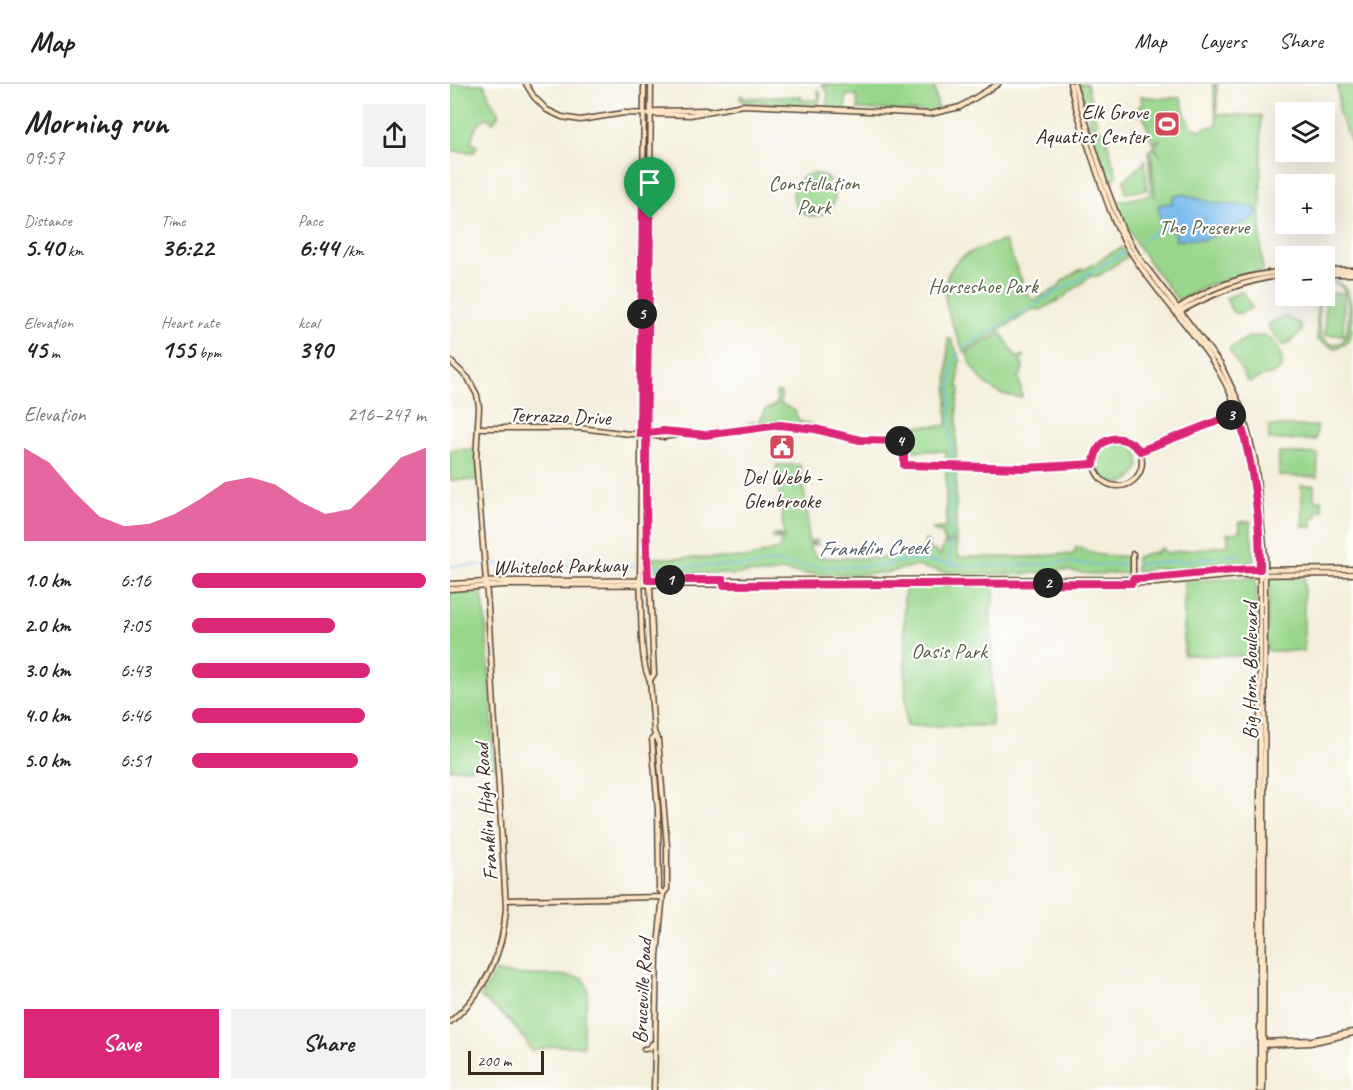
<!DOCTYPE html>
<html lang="en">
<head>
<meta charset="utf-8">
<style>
  :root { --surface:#fff; --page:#f2f2f2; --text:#222; --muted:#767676; --line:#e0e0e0; --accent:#db2777 }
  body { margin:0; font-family:Caveat,sans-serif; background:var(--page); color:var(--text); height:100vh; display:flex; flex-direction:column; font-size:22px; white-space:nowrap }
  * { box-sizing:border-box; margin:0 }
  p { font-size:20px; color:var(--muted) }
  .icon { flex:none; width:33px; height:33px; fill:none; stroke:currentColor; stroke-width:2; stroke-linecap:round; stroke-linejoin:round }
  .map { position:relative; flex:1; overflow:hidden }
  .drawer { display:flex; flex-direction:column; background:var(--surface); width:450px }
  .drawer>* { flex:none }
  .tools { position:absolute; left:825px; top:18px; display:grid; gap:12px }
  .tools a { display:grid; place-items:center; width:60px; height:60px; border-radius:0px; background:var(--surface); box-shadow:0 6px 24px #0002; font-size:30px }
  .scale { position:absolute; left:18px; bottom:15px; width:76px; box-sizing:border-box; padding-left:6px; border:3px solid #3b2a1e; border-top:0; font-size:16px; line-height:21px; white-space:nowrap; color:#3b2a1e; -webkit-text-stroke:4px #fff; paint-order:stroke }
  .pin { position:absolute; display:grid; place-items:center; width:51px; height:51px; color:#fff; margin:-62px -26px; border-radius:50% 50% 50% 0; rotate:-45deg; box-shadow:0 0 6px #0007 }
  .pin .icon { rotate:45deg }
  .km { position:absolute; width:30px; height:30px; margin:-15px; border-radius:50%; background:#222; color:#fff; font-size:16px; line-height:30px; text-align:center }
  .round { display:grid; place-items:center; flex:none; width:63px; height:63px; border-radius:0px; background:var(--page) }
  .summary { display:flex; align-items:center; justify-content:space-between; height:102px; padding:0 24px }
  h1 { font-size:33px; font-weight:800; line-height:45px }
  .stats { display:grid; grid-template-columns:repeat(3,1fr); gap:9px; height:102px; padding:6px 24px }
  .stats div { display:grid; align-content:center }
  .stats b { font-size:26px; font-weight:800 }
  .stats small { font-size:16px; font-weight:400 }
  .stats p { font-size:16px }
  .chart { height:168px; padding:12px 24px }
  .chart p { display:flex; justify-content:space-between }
  .chart svg { width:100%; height:108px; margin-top:6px; fill:var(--accent); opacity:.7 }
  .cta { display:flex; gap:12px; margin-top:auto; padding:12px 24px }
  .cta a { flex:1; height:69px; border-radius:0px; background:var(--accent); color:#fff; font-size:24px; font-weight:800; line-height:69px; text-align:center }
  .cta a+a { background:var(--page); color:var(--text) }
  ul { padding:0 24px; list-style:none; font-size:20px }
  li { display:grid; grid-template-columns:96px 72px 1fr; align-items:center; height:45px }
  li i { height:15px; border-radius:8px; background:var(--accent) }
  header { display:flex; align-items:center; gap:36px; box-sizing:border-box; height:84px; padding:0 30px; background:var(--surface); border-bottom:2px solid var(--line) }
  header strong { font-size:28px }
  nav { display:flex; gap:33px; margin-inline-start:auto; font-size:21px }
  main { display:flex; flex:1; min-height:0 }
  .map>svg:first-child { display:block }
  .green { fill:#99d68b; stroke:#6a8054; stroke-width:1.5 }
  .water { fill:#76b9eb; stroke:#587284; stroke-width:1.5 }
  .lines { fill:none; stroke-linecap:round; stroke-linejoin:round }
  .stream { stroke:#76b9eb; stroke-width:1.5 }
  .secondary-casing { stroke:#57473a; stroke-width:7 }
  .secondary { stroke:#fde5c5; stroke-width:4 }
  .route-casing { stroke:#fff; stroke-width:12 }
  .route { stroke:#db2777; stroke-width:8 }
  .labels { text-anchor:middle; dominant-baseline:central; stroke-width:4.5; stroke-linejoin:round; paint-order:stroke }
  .poi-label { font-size:21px; fill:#3b2a1e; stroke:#fff; text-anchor:end }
  .park-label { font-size:21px; fill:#575e3f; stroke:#fff }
  .street-label { font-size:21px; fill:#3b2a1e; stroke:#fff }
  .water-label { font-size:22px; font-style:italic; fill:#505c66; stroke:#fff }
</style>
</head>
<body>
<header>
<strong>Map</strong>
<nav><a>Map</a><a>Layers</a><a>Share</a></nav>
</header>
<main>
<section class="drawer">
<div class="summary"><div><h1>Morning run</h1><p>09:57</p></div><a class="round"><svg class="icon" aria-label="share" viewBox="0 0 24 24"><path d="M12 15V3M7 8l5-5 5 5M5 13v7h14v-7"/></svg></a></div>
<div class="stats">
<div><p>Distance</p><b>5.40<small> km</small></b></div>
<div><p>Time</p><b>36:22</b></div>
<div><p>Pace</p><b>6:44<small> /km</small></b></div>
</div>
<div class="stats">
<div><p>Elevation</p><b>45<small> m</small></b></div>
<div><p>Heart rate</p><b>155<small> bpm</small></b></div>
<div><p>kcal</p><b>390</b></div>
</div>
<div class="chart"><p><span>Elevation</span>216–247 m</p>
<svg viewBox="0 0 160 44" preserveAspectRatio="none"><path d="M0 44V6L10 12L20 24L30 34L40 38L50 37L60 33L70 27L80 20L90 18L100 21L110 28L120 33L130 31L140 21L150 10L160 6V44z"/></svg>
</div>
<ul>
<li><b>1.0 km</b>6:16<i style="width:100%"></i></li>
<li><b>2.0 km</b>7:05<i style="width:61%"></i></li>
<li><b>3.0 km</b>6:43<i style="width:76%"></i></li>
<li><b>4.0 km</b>6:46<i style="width:74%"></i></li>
<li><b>5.0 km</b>6:51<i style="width:71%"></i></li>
</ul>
<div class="cta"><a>Save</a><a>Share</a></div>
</section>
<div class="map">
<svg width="903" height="1006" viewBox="0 0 903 1006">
  <rect width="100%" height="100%" fill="#fff"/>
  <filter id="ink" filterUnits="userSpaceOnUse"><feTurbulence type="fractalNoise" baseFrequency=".0167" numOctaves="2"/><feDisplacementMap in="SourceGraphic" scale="12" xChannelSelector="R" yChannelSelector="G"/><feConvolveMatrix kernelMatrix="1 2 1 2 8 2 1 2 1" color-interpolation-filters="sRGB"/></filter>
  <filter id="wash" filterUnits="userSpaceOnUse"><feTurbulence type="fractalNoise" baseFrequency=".008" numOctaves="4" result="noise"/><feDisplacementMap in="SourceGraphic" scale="24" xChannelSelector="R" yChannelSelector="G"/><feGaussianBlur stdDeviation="1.35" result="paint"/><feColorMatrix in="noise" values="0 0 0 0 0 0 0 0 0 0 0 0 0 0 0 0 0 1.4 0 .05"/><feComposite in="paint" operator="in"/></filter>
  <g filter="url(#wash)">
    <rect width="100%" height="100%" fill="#f4eedb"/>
    <g class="green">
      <path d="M0 0H34L40 15 50 30 43 38 36 34C27 38 22 50 21 58L27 62 24 68 0 67Z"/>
      <polygon points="372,0 484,0 488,25 480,28 408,25 407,11 396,11 396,25 378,24 376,22 378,9"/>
      <polygon points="628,0 637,0 647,39 644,41 655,50 667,92 664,94 665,98 659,100"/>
      <path d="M763 0H767V30L811 32V166L813 184 812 187 761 200 729 217C703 184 681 158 666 118L701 111 698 67 699 66 705 113 701 65 703 63 711 72 704 62 710 56 709 55 703 60 693 31 695 29 690 23 691 30 688 32 685 27 692 20 691 12 710 14H731L735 30 743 46 747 44 748 46 767 41Z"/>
      <polygon points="888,0 903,0 903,63 889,30"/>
      <polygon points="368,6 371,9 369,22 292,18 290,12 292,11 294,14 351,12 351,16 366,16 369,13"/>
      <polygon points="694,76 695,76 697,106 675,109 675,99 673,97 695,78"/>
      <circle cx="364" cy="111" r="21"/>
      <path d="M552 157H555L579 213 583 216 608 204 612 197 631 185H636L661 169 672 164 678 172 648 192H641L611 215 590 226 584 225 514 268C501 237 477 194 517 170 527 164 540 161 552 157Z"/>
      <path d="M884 197C903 201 902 229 902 246 900 257 894 263 884 264L867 256V212H870C869 227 864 254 881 260L891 259C903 248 903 184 875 204V200Z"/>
      <path d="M791 208 794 209 802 224C784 233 783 232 776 214Z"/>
      <polygon points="875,209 894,209 893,251 875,251"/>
      <polygon points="837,233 850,240 852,247 836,261 832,261 819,244 818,241 826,235"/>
      <path d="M551 249 567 274 573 271 574 273 570 277 573 282 571 291 568 293 570 298 572 313C542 314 527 294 516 269Z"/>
      <path d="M813 251C827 257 833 269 832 285L818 292 816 291 800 298 797 297 779 265 797 254Z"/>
      <polygon points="498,255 501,255 511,277 509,279 508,303 510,305 507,318 506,380 497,380 496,367 457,367 457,342 497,342"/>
      <polygon points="326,308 331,308 331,320 344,326 349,337 362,340 361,342 325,339 298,341 297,339 310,337 315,326 327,320"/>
      <polygon points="819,342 867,342 866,356 819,356"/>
      <circle cx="668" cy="378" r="21"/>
      <polygon points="27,365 28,396 0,396 0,366"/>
      <polygon points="829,369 868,370 867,393 829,392"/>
      <polygon points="326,381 350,381 358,433 358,457 369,456 359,460 370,460 360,462 359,464 366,472 379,474 438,474 460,468 473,467 475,456 478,457 479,465 487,468 490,472 494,460 507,458 508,472 510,473 587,473 611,470 622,471 627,463 651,471 679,473 679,487 676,489 640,490 612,486 576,490 504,490 465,482 436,489 403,490 357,490 331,487 317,490 296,489 283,491 269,489 203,490 202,474 299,474 328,465 332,457 322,454 335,454 322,451 334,451"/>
      <polygon points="496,385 506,385 506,456 495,458 492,449 483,447 483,445 496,444"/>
      <polygon points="851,401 864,401 864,416 872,416 872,427 867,427 867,433 862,433 862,443 853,443"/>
      <path d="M800 437 804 478H799L798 480C776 474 754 482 732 485 722 486 713 484 703 484 696 485 691 489 686 488V473L704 468 707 471 705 468 712 464 716 469 779 461 777 449H786L790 445 789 438Z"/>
      <polygon points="786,494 803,494 806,497 807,572 734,571 734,498"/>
      <polygon points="821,494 854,494 854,567 819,567 816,564 819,497"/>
      <polygon points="458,501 544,501 544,516 541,521 542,642 456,642 454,516 455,505"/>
      <polygon points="31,505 36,538 45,682 0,685 0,507"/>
      <path d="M45 888C74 894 105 888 133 894L138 905V911L134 933 133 962H104L81 967 75 956 61 938 31 913Z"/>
    </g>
    <path class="water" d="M734 110C744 114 754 117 765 119 780 122 794 119 807 125V131L804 134 754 156 738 155 726 157 725 149 718 144 712 145 708 121 722 119 724 112Z"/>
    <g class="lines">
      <g class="stream">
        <polyline points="691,157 712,144"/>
        <path d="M513 264C566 231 621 200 675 168"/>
        <path d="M502 380C502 359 497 283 507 268"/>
        <polyline points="37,480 70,479 184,482"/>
        <polyline points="500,480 502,385"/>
        <polyline points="686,480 724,478 791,470"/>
        <polyline points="0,482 32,481"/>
        <polyline points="202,482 303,482 325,478 349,482 400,483 437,481 459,475 515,482 588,481 612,478 646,481 679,480"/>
      </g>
    </g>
  </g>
  <g filter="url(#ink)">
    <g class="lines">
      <defs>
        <g id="secondary">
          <polyline points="76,0 84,13 97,26 112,33 130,36 174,29 240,31 293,21 480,30 510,23 548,0"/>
          <path d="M194 0 190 496C192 519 189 580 200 596L204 648 208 656 217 762V805L213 810"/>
          <path d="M620 0C626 27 635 53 644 79 654 109 663 140 680 167 713 221 766 265 787 326 805 373 808 429 810 479V1006"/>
          <polyline points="624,0 656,102 673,147 690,175 771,281 791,323 805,376 815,472 813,1006"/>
          <polyline points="203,29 206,27 256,26"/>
          <polyline points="874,186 903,186"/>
          <polyline points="874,190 903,190"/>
          <path d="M727 225C759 203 797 190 836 187"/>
          <path d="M729 228C763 209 797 195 836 191"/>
          <path d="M0 277 18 294 27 311 29 323 26 375 38 523 56 823C54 868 35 909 0 938"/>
          <polyline points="769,338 789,332"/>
          <polyline points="29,344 130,344 180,350 198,350 214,347 249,351 330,341 363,345 410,356 454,357 454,381 577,384 644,379"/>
          <polyline points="198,351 214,353 226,351"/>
          <circle cx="668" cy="378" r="24"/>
          <polyline points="690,367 788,329"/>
          <polyline points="683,496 683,470"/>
          <polyline points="0,500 53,497 683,495 713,494 777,486 903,485"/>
          <polyline points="0,505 54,501 706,499 788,491 903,490"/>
          <polyline points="200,596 204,590 197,438 201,0"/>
          <polyline points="56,816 212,813"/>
          <polyline points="812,958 862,956 902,948"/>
          <polyline points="810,961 860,959 903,949"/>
          <polyline points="194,965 200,964 202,960"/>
          <polyline points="204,1006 207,872 213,810 209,805 208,727 202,655 205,652"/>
        </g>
      </defs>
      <use href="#secondary" class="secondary-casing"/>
      <use href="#secondary" class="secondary"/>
    </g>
  </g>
  <g class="lines" filter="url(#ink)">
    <defs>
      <path id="route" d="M200 135C199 255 193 376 198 496H273L274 501 682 499 683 495C725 494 767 485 810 485 810 433 803 379 788 329L690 367C673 347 646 351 644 380L576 384 454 381V357L410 356 365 345 330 341 255 351 214 347 190 350 193 108 196 131 200 135"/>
    </defs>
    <use href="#route" class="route-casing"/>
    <use href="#route" class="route"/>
  </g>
  <defs>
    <symbol id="stadium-square" viewBox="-11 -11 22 22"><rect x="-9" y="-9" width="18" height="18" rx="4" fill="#d1495b" stroke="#fff"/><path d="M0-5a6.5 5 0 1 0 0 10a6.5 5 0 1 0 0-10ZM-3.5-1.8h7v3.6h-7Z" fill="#fff"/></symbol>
    <symbol id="civic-square" viewBox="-11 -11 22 22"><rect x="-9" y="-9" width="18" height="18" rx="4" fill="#d1495b" stroke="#fff"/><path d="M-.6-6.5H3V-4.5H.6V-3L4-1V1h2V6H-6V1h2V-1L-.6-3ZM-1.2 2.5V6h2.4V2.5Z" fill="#fff"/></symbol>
  </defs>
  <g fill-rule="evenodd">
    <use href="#stadium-square" x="702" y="25" width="30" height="30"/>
    <use href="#civic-square" x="317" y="348" width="30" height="30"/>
  </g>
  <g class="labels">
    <g class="poi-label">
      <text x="698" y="28">Elk Grove<tspan x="698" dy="24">Aquatics Center</tspan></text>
      <text x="332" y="393" text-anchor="middle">Del Webb -<tspan x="332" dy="24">Glenbrooke</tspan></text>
    </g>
    <g class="park-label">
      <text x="364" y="99">Constellation<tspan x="364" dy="24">Park</tspan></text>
      <text x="754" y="143">The Preserve</text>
      <text x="533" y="202">Horseshoe Park</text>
      <text x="499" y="567">Oasis Park</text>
    </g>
    <g class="street-label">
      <text transform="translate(110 332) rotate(2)">Terrazzo Drive</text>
      <text transform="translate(110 482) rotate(-1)">Whitelock Parkway</text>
      <text transform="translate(800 587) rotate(-90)">Big Horn Boulevard</text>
      <text transform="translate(36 728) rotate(-94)">Franklin High Road</text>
      <text transform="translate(192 907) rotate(-87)">Bruceville Road</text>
    </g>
    <g class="water-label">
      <text transform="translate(423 464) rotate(-1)">Franklin Creek</text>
    </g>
  </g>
</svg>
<div class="tools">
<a><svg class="icon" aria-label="layers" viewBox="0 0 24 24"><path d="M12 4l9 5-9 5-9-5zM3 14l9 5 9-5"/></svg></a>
<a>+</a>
<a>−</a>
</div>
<div class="scale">200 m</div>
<div class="pin" style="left:200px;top:135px;background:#1e9e55"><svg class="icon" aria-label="arrive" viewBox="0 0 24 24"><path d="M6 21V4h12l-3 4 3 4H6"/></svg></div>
<b class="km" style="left:220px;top:496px">1</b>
<b class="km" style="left:598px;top:499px">2</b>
<b class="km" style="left:781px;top:331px">3</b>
<b class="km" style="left:450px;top:357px">4</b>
<b class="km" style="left:192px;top:230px">5</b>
</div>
</main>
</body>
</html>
